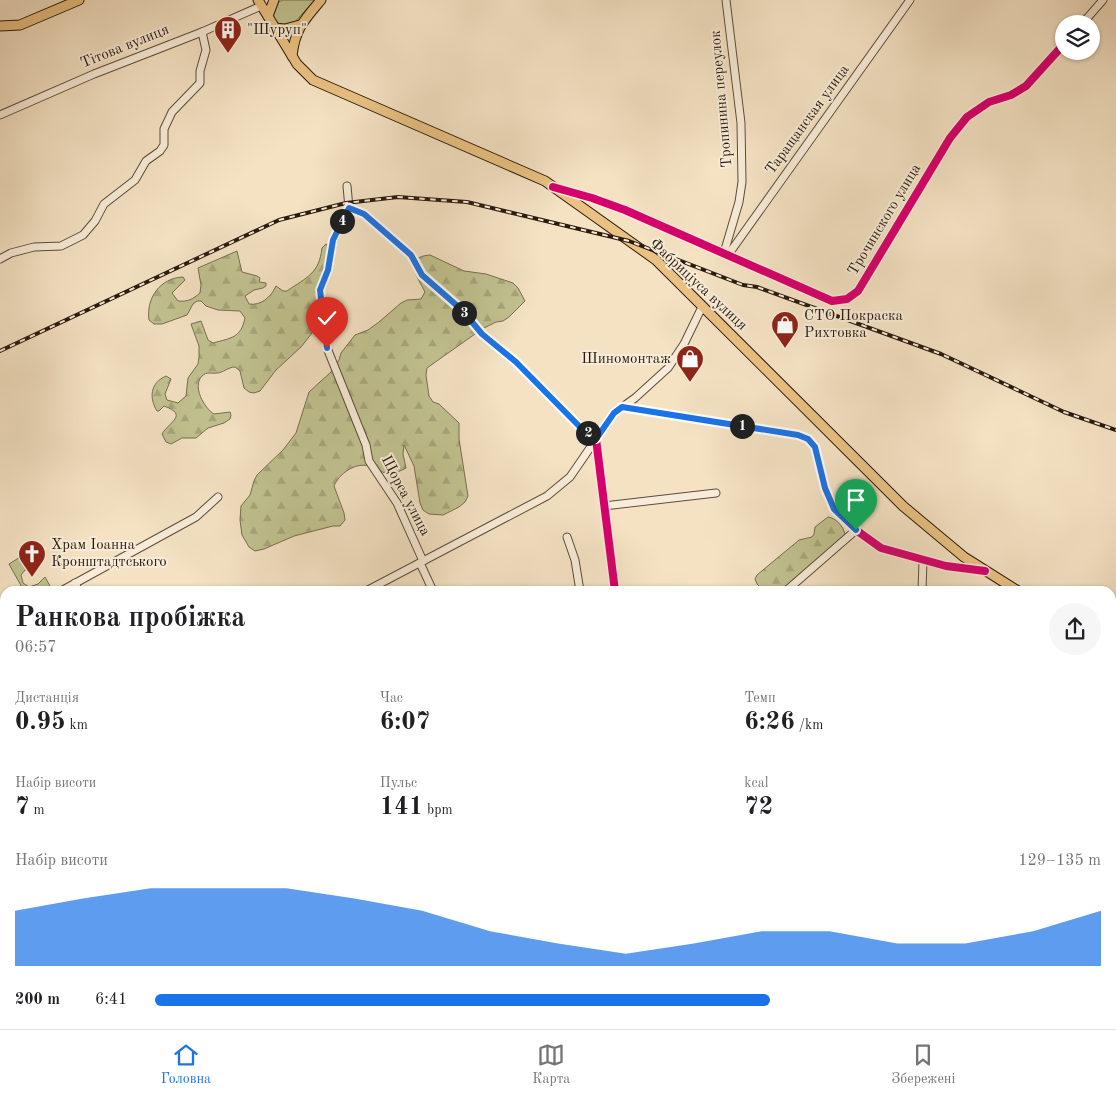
<!DOCTYPE html>
<html lang="uk">
<head>
<meta charset="utf-8">
<style>
  :root { --surface:#fff; --page:#f6f6f6; --text:#202124; --muted:#757577; --line:#e0e0e0; --accent:#1a73e8 }
  body { margin:0; font-family:"Old Standard TT",serif; background:var(--page); color:var(--text); height:100vh; display:flex; flex-direction:column; font-size:19px; white-space:nowrap }
  * { box-sizing:border-box; margin:0 }
  p { font-size:16px; color:var(--muted) }
  .icon { flex:none; width:28px; height:28px; fill:none; stroke:currentColor; stroke-width:2; stroke-linecap:round; stroke-linejoin:round }
  .map { position:relative; flex:1; overflow:hidden }
  .drawer { position:absolute; left:0px; top:586px; width:1116px; height:444px; display:flex; flex-direction:column; background:var(--surface); border-radius:15px 15px 0 0; box-shadow:0 1px 4px #0004 }
  .drawer>* { flex:none }
  .tools { position:absolute; left:1055px; top:15px; display:grid; gap:10px }
  .tools a { display:grid; place-items:center; width:45px; height:45px; border-radius:50%; background:var(--surface); box-shadow:0 1px 4px #0004; font-size:25px }
  .pin { position:absolute; display:grid; place-items:center; width:42px; height:42px; color:#fff; margin:-51px -21px; border-radius:50% 50% 50% 0; rotate:-45deg; box-shadow:0 0 5px #0007 }
  .pin .icon { rotate:45deg }
  .km { position:absolute; width:25px; height:25px; margin:-12px; border-radius:50%; background:#222; color:#fff; font-size:14px; line-height:25px; text-align:center }
  .round { display:grid; place-items:center; flex:none; width:52px; height:52px; border-radius:26px; background:var(--page) }
  .summary { display:flex; align-items:center; justify-content:space-between; height:85px; padding:0 15px }
  h1 { font-size:28px; font-weight:700; line-height:38px }
  .stats { display:grid; grid-template-columns:repeat(3,1fr); gap:8px; height:85px; padding:5px 15px }
  .stats div { display:grid; align-content:center }
  .stats b { font-size:25px; font-weight:700 }
  .stats small { font-size:14px; font-weight:400 }
  .stats p { font-size:14px }
  .chart { height:140px; padding:10px 15px }
  .chart p { display:flex; justify-content:space-between }
  .chart svg { width:100%; height:90px; margin-top:5px; fill:var(--accent); opacity:.7 }
  ul { padding:0 15px; list-style:none; font-size:16px }
  li { display:grid; grid-template-columns:80px 60px 1fr; align-items:center; height:38px }
  li i { height:12px; border-radius:6px; background:var(--accent) }
  .tab-bar { display:flex; justify-content:space-around; align-items:center; height:70px; border-top:1px solid var(--line); background:var(--surface); font-size:14px; color:var(--muted) }
  .tab-bar a { display:grid; justify-items:center; gap:2px }
  .tab-bar .active { color:var(--accent) }
  .map>svg:first-child { display:block }
  .green { fill:#c1c290; stroke:#766e4f }
  .forest { fill:url(#forest-firs); stroke:#766e4f }
  .lines { fill:none; stroke-linecap:round; stroke-linejoin:round }
  .minor-casing { stroke:#5c4c3b; stroke-width:9 }
  .major-casing { stroke:#2a1a0e; stroke-width:11 }
  .minor { stroke:#f8ecd8; stroke-width:7 }
  .major { stroke:#eac182; stroke-width:9 }
  .rail-casing { stroke:#2a1a0e; stroke-width:4 }
  .rail { stroke:#f8ecd8; stroke-width:2; stroke-dasharray:5.5; stroke-linecap:butt }
  .cycleway-casing { stroke:#f8ecd8; stroke-width:11 }
  .cycleway { stroke:#d6006c; stroke-width:8 }
  .route-casing { stroke:#fff; stroke-width:10 }
  .route { stroke:#1a73e8; stroke-width:6 }
  .labels { text-anchor:middle; dominant-baseline:central; stroke-width:4; stroke-linejoin:round; paint-order:stroke }
  .poi-label { font-size:15px; fill:#2a1a0e; stroke:#f8ecd8; text-anchor:start }
  .street-label { font-size:15px; fill:#2a1a0e; stroke:#f8ecd8 }
</style>
</head>
<body>
<div class="map">
<svg width="1116" height="1029" viewBox="0 0 1116 1029">
  <defs>
    <pattern id="forest-firs" width="22" height="20" patternUnits="userSpaceOnUse" patternTransform="scale(1.25)"><rect width="22" height="20" fill="#c1c290"/><path d="M5 1l3.5 6h-7zM16 11l3.5 6h-7z" fill="#a6a67b"/></pattern>
  </defs>
  <rect width="100%" height="100%" fill="#f4e2c3"/>
  <filter id="stains"><feTurbulence type="fractalNoise" baseFrequency=".004" numOctaves="4"/><feColorMatrix values="0 0 0 0 .2 0 0 0 0 .09 0 0 0 0 .02 0 0 0 .5 -.17"/></filter>
  <radialGradient id="worn" r=".72"><stop offset=".6" stop-color="#630" stop-opacity="0"/><stop offset="1" stop-color="#630" stop-opacity=".3"/></radialGradient>
  <g class="green">
    <polygon points="283,0 315,0 293,24 279,25 272,15 278,2"/>
    <polygon points="25,554 30,564 32,563 36,569 35,570 32,568 25,570 21,575 23,583 29,587 38,584 45,577 50,586 37,591 24,591 9,564"/>
    <polygon points="792,1025 921,1025 918,1029 799,1029"/>
  </g>
  <g class="forest">
    <path d="M326 244 329 245 326 268 317 288 319 317 316 328 301 347 276 370 260 391 254 393 249 392 244 388 240 371 235 367C228 367 223 373 217 373 211 374 207 371 202 376 192 386 204 408 214 414L230 412 231 415 230 419 224 423 208 428 196 438H182L171 444 166 442 162 434C169 422 189 415 164 406L159 411H157C149 398 150 383 166 376L171 379 165 394 167 400 178 403 186 396 188 378 198 364 199 357V346L191 324 201 321 208 340 213 343C231 338 241 338 245 318L240 311 218 310 206 306 201 301H197L193 304 187 315 162 324H154L149 320C146 298 160 278 183 277L185 280 172 293 178 301C188 302 193 299 200 293L201 285 198 268 237 251 242 272 257 276 260 278 259 282 266 283V286L263 288 254 290 245 296 249 304C261 306 271 297 276 286L283 291H287C307 277 319 274 322 248Z"/>
    <path d="M430 255 464 271 486 274 513 283 518 288 525 301 509 317 503 321 496 322 482 329 427 368 426 375 429 396 433 402 439 404 459 423V439L468 496 465 502 459 507 443 515 429 514 423 510 420 503 414 466 404 445 403 454 406 468C402 470 396 473 391 474 383 474 376 468 369 466 355 462 339 474 334 486L344 513 345 520 340 526H333L294 536 264 549 255 551 249 547 242 535 240 520 241 506 250 495 254 481 257 475 283 450 296 433 309 392 331 372 339 360 341 353 355 335 368 330 379 322 401 303 407 300 421 299 425 292C418 278 402 257 430 255Z"/>
    <path d="M828 517C836 518 844 527 845 535L783 591H764L757 584 755 579 757 575 799 540 812 537 814 534 815 527Z"/>
    <polygon points="1111,1007 1116,1012 1116,1029 1092,1029 1094,1025 1111,1025"/>
  </g>
  <g class="lines">
    <defs>
      <g id="minor">
        <polyline points="1082,24 1103,0"/>
        <polyline points="0,115 94,74 202,32 261,6"/>
        <polyline points="347,186 349,208 333,241 328,270 320,290 327,348 366,445 369,461 397,503 423,561"/>
        <polyline points="558,188 592,198 625,210 832,301 847,299 858,291 950,138 967,117 989,102 1011,95 1026,86 1064,44"/>
        <polyline points="349,208 364,215 411,255 422,275 462,310 482,334 516,362 581,428 596,439 615,591"/>
        <polyline points="724,253 739,202 742,182 741,123 726,0"/>
        <polyline points="728,255 910,0"/>
        <polyline points="0,259 11,253 34,247 61,246 83,235 95,221 104,204 135,180 146,161 160,151 164,145 164,129 172,112 200,83 200,71 206,50 202,32"/>
        <polyline points="622,407 798,435 808,439 815,447 825,488 834,509 856,530 881,548 946,566 985,571"/>
        <polyline points="604,506 716,493"/>
        <polyline points="567,537 575,560 580,591"/>
        <polyline points="420,563 433,591"/>
        <polyline points="75,583 79,591"/>
        <polyline points="61,591 196,517 218,497"/>
        <polyline points="366,591 547,496 570,477 614,413 635,398 668,368 684,344 702,307"/>
        <polyline points="786,591 856,530"/>
        <polyline points="922,591 923,560"/>
        <polyline points="0,625 5,622"/>
        <polyline points="0,689 5,686"/>
        <polyline points="1111,704 1116,707"/>
        <polyline points="0,717 5,726"/>
        <polyline points="1111,735 1116,728"/>
        <polyline points="0,773 5,771"/>
        <polyline points="0,857 5,855"/>
        <polyline points="0,925 5,922"/>
        <polyline points="1111,961 1116,949"/>
        <polyline points="1111,1006 1116,1012"/>
        <polyline points="152,1025 153,1029"/>
        <polyline points="272,1025 274,1029"/>
        <polyline points="376,1025 383,1029"/>
        <polyline points="501,1025 507,1029"/>
        <polyline points="635,1025 642,1029"/>
        <polyline points="783,1025 790,1029"/>
        <polyline points="65,1029 73,1025"/>
        <polyline points="231,1029 239,1025"/>
        <polyline points="361,1029 364,1025"/>
        <polyline points="606,1029 608,1025"/>
        <polyline points="924,1029 927,1025"/>
        <polyline points="1083,1029 1085,1025"/>
      </g>
      <g id="major">
        <polyline points="258,0 297,64 313,80 545,181 656,260 903,506 964,557 1018,591"/>
        <polyline points="268,16 274,0"/>
        <polyline points="0,26 20,25 79,0"/>
        <polyline points="274,28 285,29 300,25"/>
        <path d="M292 56C295 29 304 20 321 0"/>
        <polyline points="1111,649 1116,652"/>
      </g>
    </defs>
    <use href="#minor" class="minor-casing"/>
    <use href="#major" class="major-casing"/>
    <use href="#minor" class="minor"/>
    <use href="#major" class="major"/>
    <defs>
      <g id="rail">
        <polyline points="0,351 279,220 346,203 398,197 467,202 629,241 743,285 757,287 941,354 1064,412 1116,430"/>
        <polyline points="1111,926 1116,914"/>
        <polyline points="1070,1029 1072,1025"/>
      </g>
    </defs>
    <use href="#rail" class="rail-casing"/>
    <use href="#rail" class="rail"/>
    <defs>
      <g id="cycleway">
        <polyline points="553,187 592,198 625,210 832,301 847,299 858,291 950,138 967,117 989,102 1011,95 1026,86 1064,44"/>
        <polyline points="349,208 364,215 411,255 422,275 462,310 482,334 516,362 581,428 596,439 615,591"/>
        <polyline points="622,407 798,435 808,439 815,447 825,488 834,509 856,530 881,548 946,566 985,571"/>
      </g>
    </defs>
    <use href="#cycleway" class="cycleway-casing"/>
    <use href="#cycleway" class="cycleway"/>
  </g>
  <g class="lines">
    <defs>
      <polyline id="route" points="327,348 320,290 328,270 333,240 349,208 364,214 411,255 422,275 462,310 482,334 516,362 581,428 596,439 614,413 622,407 798,435 808,439 815,447 825,488 834,509 856,530"/>
    </defs>
    <use href="#route" class="route-casing"/>
    <use href="#route" class="route"/>
  </g>
  <defs>
    <symbol id="building-pin" viewBox="-11 -11 22 30"><path d="M0 17L-7.5 6A9.5 9.5 0 1 1 7.5 6Z" fill="#8f2418" stroke="#f8ecd8"/><path d="M-4-6H4V6H1V3H-1V6H-4ZM-2.5-4.3h1.7v1.8h-1.7ZM.8-4.3h1.7v1.8H.8ZM-2.5-1h1.7V.8h-1.7ZM.8-1h1.7V.8H.8Z" fill="#fff"/></symbol>
    <symbol id="shop-pin" viewBox="-11 -11 22 30"><path d="M0 17L-7.5 6A9.5 9.5 0 1 1 7.5 6Z" fill="#8f2418" stroke="#f8ecd8"/><path d="M-5-2.5h2.3a2.7 3.5 0 0 1 5.4 0H5L5.5 6h-11ZM-1.5-2.5h3a1.5 2.3 0 0 0-3 0Z" fill="#fff"/></symbol>
    <symbol id="church-pin" viewBox="-11 -11 22 30"><path d="M0 17L-7.5 6A9.5 9.5 0 1 1 7.5 6Z" fill="#8f2418" stroke="#f8ecd8"/><path d="M-1.2-6h2.4v3.5h3.3v2.4h-3.3V6h-2.4V-.1h-3.3v-2.4h3.3Z" fill="#fff"/></symbol>
  </defs>
  <g fill-rule="evenodd">
    <use href="#building-pin" x="212" y="14" width="32" height="43"/>
    <use href="#shop-pin" x="769" y="309" width="32" height="43"/>
    <use href="#shop-pin" x="674" y="343" width="32" height="43"/>
    <use href="#church-pin" x="16" y="538" width="32" height="43"/>
  </g>
  <g class="labels">
    <g class="poi-label">
      <text x="247" y="30">"Шуруп"</text>
      <text x="804" y="316">СТО Покраска<tspan x="804" dy="17">Рихтовка</tspan></text>
      <text x="671" y="359" text-anchor="end">Шиномонтаж</text>
      <text x="51" y="545">Храм Іоанна<tspan x="51" dy="17">Кронштадтського</tspan></text>
    </g>
    <g class="street-label">
      <text transform="translate(125 47) rotate(-22)">Тітова вулиця</text>
      <text transform="translate(722 99) rotate(-95)">Тропинина переулок</text>
      <text transform="translate(808 120) rotate(-54)">Таращанская улица</text>
      <text transform="translate(885 220) rotate(-59)">Трочинского улица</text>
      <text transform="translate(698 285) rotate(43)">Фабриціуса вулиця</text>
      <text transform="translate(405 496) rotate(62)">Щорса улица</text>
    </g>
  </g>
  <rect width="100%" height="100%" filter="url(#stains)"/>
  <rect width="100%" height="100%" fill="url(#worn)"/>
</svg>
<div class="tools">
<a><svg class="icon" aria-label="layers" viewBox="0 0 24 24"><path d="M12 4l9 5-9 5-9-5zM3 14l9 5 9-5"/></svg></a>
</div>
<div class="pin" style="left:856px;top:530px;background:#1e9e55"><svg class="icon" aria-label="arrive" viewBox="0 0 24 24"><path d="M6 21V4h12l-3 4 3 4H6"/></svg></div>
<div class="pin" style="left:327px;top:348px;background:#d93025"><svg class="icon" aria-label="check" viewBox="0 0 24 24"><path d="M5 12l5 5 9-10"/></svg></div>
<b class="km" style="left:742px;top:426px">1</b>
<b class="km" style="left:588px;top:433px">2</b>
<b class="km" style="left:464px;top:313px">3</b>
<b class="km" style="left:342px;top:221px">4</b>
<section class="drawer">
<div class="summary"><div><h1>Ранкова пробіжка</h1><p>06:57</p></div><a class="round"><svg class="icon" aria-label="share" viewBox="0 0 24 24"><path d="M12 15V3M7 8l5-5 5 5M5 13v7h14v-7"/></svg></a></div>
<div class="stats">
<div><p>Дистанція</p><b>0.95<small> km</small></b></div>
<div><p>Час</p><b>6:07</b></div>
<div><p>Темп</p><b>6:26<small> /km</small></b></div>
</div>
<div class="stats">
<div><p>Набір висоти</p><b>7<small> m</small></b></div>
<div><p>Пульс</p><b>141<small> bpm</small></b></div>
<div><p>kcal</p><b>72</b></div>
</div>
<div class="chart"><p><span>Набір висоти</span>129–135 m</p>
<svg viewBox="0 0 160 44" preserveAspectRatio="none"><path d="M0 44V17L10 11L20 6L30 6L40 6L50 11L60 17L70 27L80 33L90 38L100 33L110 27L120 27L130 33L140 33L150 27L160 17V44z"/></svg>
</div>
<ul>
<li><b>200 m</b>6:41<i style="width:65%"></i></li>
</ul>
</section>
</div>
<nav class="tab-bar">
<a class="active"><svg class="icon" aria-label="home" viewBox="0 0 24 24"><path d="M3 11l9-7 9 7M6 9v11h12V9"/></svg>Головна</a>
<a><svg class="icon" aria-label="map" viewBox="0 0 24 24"><path d="M3 6l6-2 6 2 6-2v14l-6 2-6-2-6 2zM9 4v14M15 6v14"/></svg>Карта</a>
<a><svg class="icon" aria-label="saved" viewBox="0 0 24 24"><path d="M7 4h10v16l-5-4-5 4z"/></svg>Збережені</a>
</nav>
</body>
</html>
